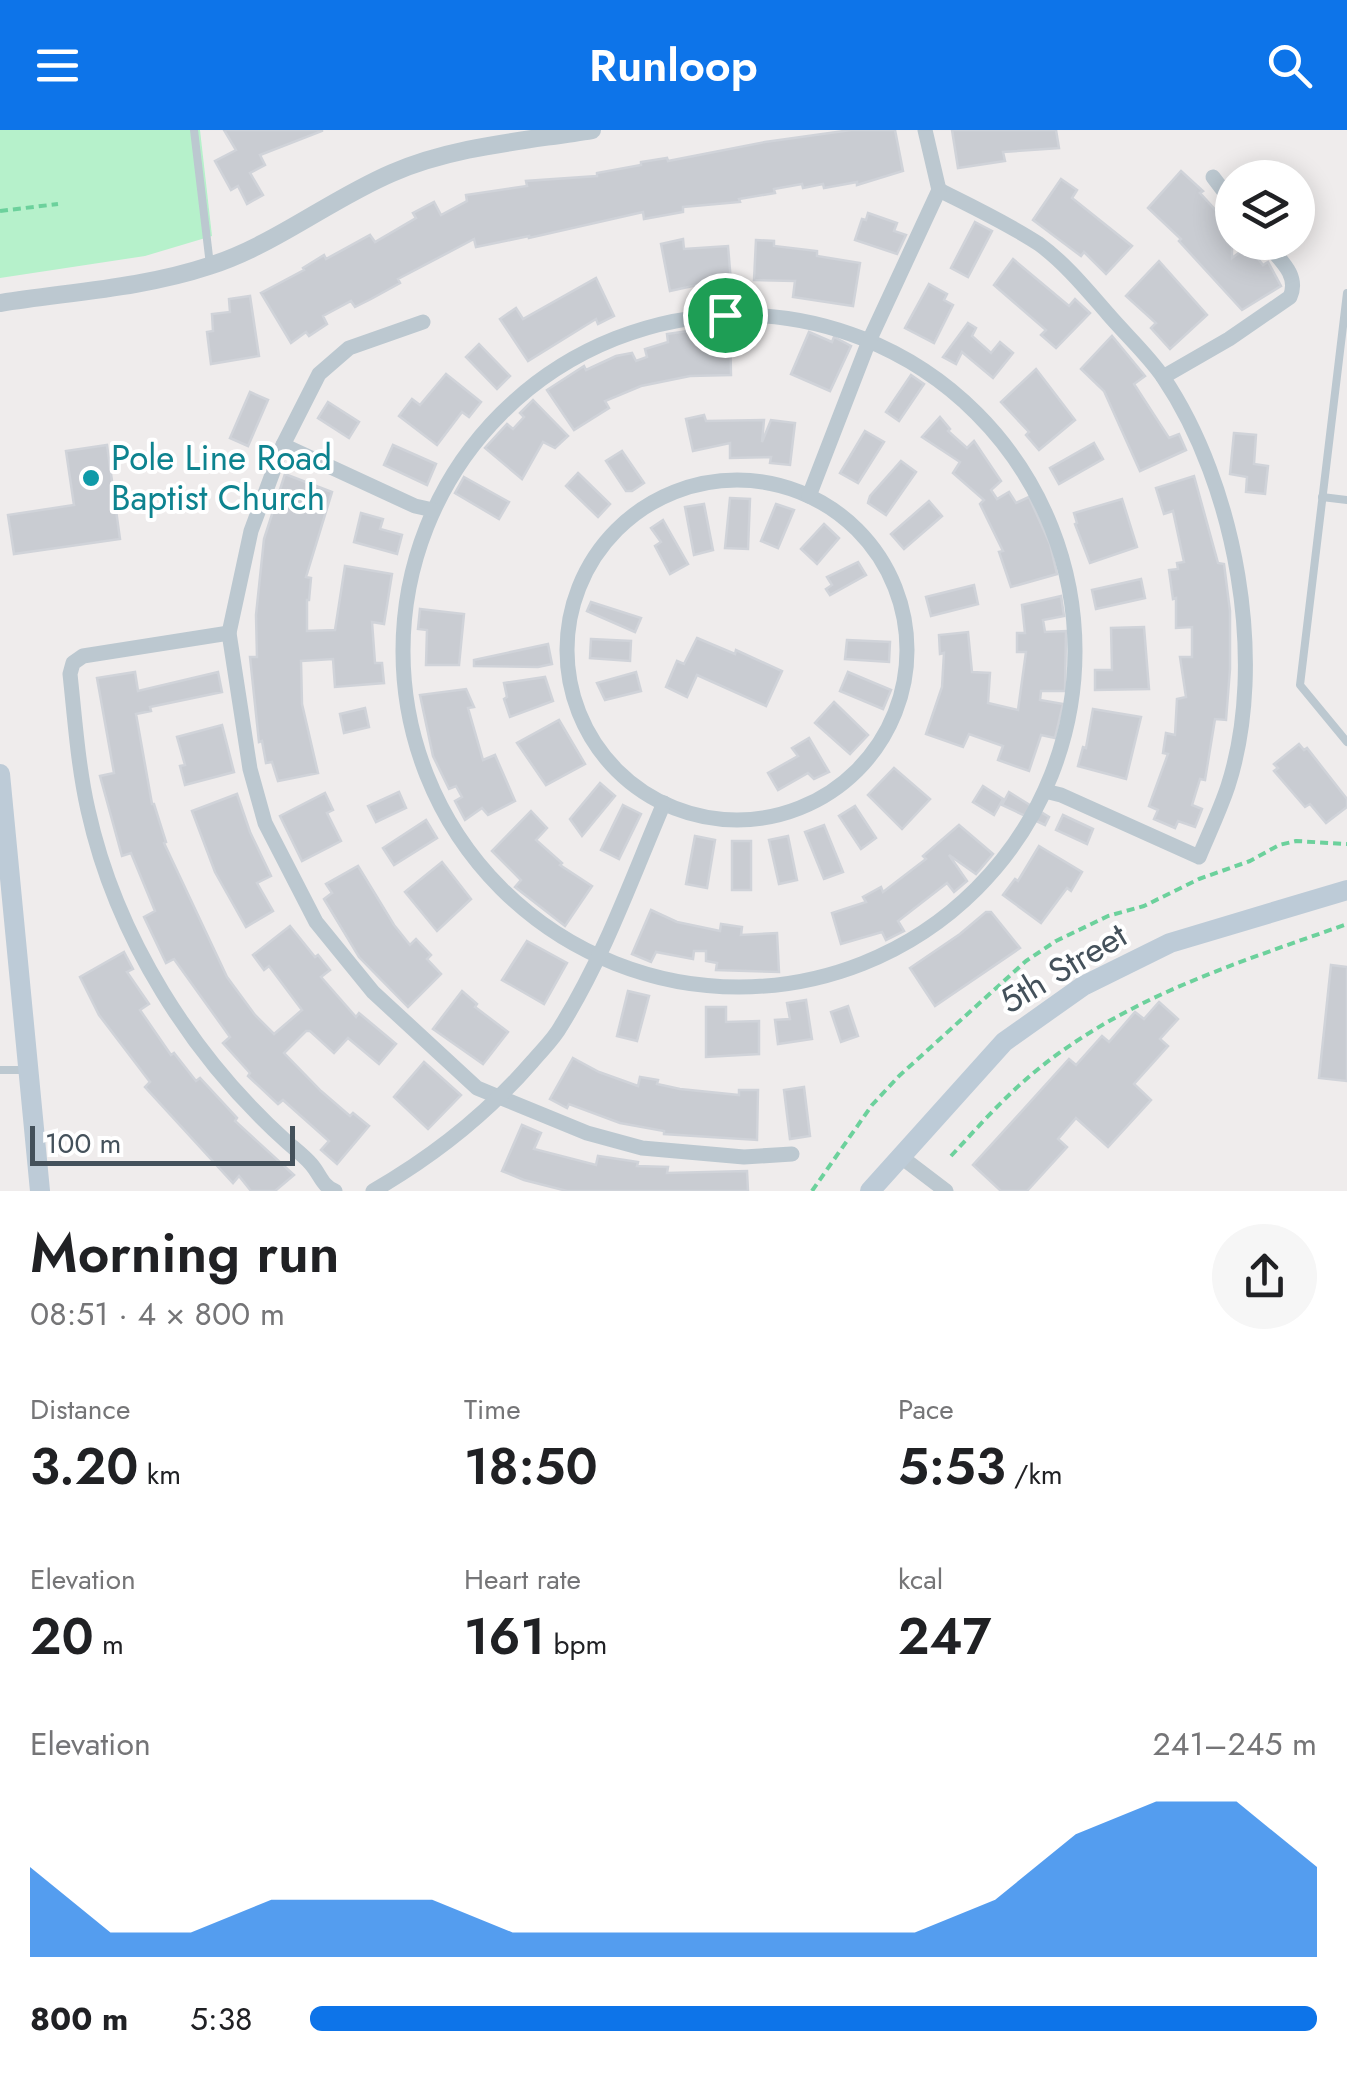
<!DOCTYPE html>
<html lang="en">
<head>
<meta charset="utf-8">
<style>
  :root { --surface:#fff; --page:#f6f6f6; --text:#202124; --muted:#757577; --accent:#0d74e9 }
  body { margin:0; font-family:Jost,sans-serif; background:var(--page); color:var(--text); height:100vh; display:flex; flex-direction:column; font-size:38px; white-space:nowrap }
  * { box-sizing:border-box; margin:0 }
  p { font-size:32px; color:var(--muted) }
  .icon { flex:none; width:55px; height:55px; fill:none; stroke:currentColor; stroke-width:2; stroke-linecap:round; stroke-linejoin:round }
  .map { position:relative; height:1061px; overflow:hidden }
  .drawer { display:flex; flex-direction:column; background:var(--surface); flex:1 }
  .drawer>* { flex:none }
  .fabs { position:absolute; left:1215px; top:30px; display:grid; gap:20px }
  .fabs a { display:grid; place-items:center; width:100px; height:100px; border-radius:50%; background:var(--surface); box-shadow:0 5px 25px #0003; font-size:50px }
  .scale { position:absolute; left:30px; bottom:25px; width:265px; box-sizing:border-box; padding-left:10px; border:5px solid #44515b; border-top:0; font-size:28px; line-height:35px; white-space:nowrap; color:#44515b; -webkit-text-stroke:8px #fff; paint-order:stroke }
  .pin { position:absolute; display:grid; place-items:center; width:85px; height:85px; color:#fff; margin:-42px; border:5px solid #fff; border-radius:50%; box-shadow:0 2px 10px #0007 }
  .round { display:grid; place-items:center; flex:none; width:105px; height:105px; border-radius:52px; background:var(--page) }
  .head { display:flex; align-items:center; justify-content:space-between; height:170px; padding:0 30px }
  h1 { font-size:55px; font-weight:600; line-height:75px }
  .figures { display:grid; grid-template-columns:repeat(3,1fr); gap:15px; height:170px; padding:10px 30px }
  .figures div { display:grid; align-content:center }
  .figures b { font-size:50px; font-weight:600 }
  .figures small { font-size:28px; font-weight:400 }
  .figures p { font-size:28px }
  .chart { height:280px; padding:20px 30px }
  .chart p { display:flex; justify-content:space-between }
  .chart svg { width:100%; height:180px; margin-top:10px; fill:var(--accent); opacity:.7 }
  ul { padding:0 30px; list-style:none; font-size:32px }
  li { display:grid; grid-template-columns:160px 120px 1fr; align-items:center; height:75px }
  li i { height:25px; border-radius:12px; background:var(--accent) }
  header { display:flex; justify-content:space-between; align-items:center; height:130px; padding:0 30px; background:var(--accent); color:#fff; font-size:45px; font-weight:600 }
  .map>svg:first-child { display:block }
  .green { fill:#b6f1cb }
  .building { fill:#c9ccd2; stroke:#d0d3d9; stroke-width:2.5 }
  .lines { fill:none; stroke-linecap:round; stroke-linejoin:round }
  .path { stroke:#6cd19c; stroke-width:4; stroke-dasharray:8 5; stroke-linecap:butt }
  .service { stroke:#bcc8d0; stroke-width:8 }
  .minor { stroke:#bcc8d0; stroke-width:15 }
  .tertiary { stroke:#bcc8d0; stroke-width:18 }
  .secondary { stroke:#bdcbd7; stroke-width:20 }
  .culture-dot { fill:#0f9aa8; stroke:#fff; stroke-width:4 }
  .labels { text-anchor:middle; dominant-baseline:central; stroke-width:8; stroke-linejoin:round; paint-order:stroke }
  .culture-label { font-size:35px; fill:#0d838f; stroke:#fff; text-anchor:start }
  .street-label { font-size:35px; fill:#44515b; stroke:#fff }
</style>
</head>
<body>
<header><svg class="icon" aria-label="menu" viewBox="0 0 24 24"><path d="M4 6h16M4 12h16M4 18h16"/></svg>Runloop<svg class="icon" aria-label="search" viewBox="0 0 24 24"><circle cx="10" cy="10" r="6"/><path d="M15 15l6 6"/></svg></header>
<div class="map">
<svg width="1347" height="1061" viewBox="0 0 1347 1061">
  <rect width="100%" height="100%" fill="#efecec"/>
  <polygon class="green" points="0,0 200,0 212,106 145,126 0,148"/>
  <g class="building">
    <polygon points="224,0 322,0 322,1 260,25 265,35 250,43 263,65 247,74 238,56 231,60 215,31 236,20"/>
    <polygon points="851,0 895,0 903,41 857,55 857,52 824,58 823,54 803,58 802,54 774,59 775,63 739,69 740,72 683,77 683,82 644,89 643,82 529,108 529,106 476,117 474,109 398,149 400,153 371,169 355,177 351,171 323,186 327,194 309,206 306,202 291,213 261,163 304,140 303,138 324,125 326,129 370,105 375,112 416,88 413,83 434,72 441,85 467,71 466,65 527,56 526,51 597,46 597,43 641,35 641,32 667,28 668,31 765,12"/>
    <polygon points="952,0 1056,0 1059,18 1003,22 1005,31 958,38"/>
    <polygon points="1181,41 1203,61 1200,63 1232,98 1232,128 1248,116 1263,135 1268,132 1281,156 1242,180 1179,111 1181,109 1148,78"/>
    <polygon points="1061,49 1077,60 1072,68 1132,116 1106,144 1084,122 1081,126 1033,90"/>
    <polygon points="868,83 897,93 894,101 906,105 897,124 855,110 862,89 866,90"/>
    <polygon points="975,92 992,101 968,147 951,138"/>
    <polygon points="683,109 684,119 728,116 732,164 712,165 711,152 670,161 661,114"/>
    <polygon points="756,110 774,111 774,116 817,121 817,126 860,133 853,176 793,167 795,151 754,150"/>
    <polygon points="1013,129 1069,176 1075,169 1090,183 1056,218 1041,205 1046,200 994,155"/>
    <polygon points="1159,131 1207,185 1170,219 1151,198 1156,193 1126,166"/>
    <polygon points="596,148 614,186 598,194 596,189 528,231 500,189 516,178 523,189"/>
    <polygon points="929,154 947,164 944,170 953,175 934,213 905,198"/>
    <polygon points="250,166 259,226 211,234 207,202 213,201 212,184 230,182 229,169"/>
    <polygon points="968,193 976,198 972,206 991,223 1000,212 1013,223 993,248 962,222 956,234 943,227"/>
    <polygon points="730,195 731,245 690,246 641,256 605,271 609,278 574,300 547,260 584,236 586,240 616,226 632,223 636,231 647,227 645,219 668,212 667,204"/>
    <polygon points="809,202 832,212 834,207 851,216 830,261 791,244"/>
    <polygon points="1112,206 1145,246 1134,254 1169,308 1179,304 1186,320 1140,341 1104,261 1081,239"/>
    <polygon points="479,214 510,246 497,259 466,227"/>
    <polygon points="1036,239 1075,290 1039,320 1026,305 1029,302 1001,272"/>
    <polygon points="446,244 481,272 469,287 462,282 437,315 399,286 412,269 420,275"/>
    <polygon points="911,245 924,254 899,291 886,282"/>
    <polygon points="250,262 268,270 248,316 230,308"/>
    <polygon points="533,270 568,306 555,318 543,312 522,349 485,318 507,294 513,299 524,287 520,283"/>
    <polygon points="328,272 359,292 349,308 318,288"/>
    <polygon points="704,285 706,291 764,290 762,312 771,290 795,293 790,335 770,333 771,327 730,328 730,313 693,321 686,289"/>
    <polygon points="940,287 950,299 948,301 967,318 974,311 1001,351 991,360 997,369 1009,362 1016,373 1029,367 1050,414 1057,444 1011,457 999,422 1003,421 980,374 984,370 953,343 960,332 922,307"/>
    <polygon points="865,301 884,312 858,353 840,343"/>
    <polygon points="1234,303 1256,305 1254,334 1268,336 1265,364 1246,362 1247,347 1230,344"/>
    <polygon points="1094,313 1103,329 1059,354 1050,338"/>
    <polygon points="107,315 120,409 14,424 8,385 74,375 66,321"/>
    <polygon points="393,315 436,334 427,355 384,335"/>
    <polygon points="622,321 644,353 632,361 626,361 606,331"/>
    <polygon points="901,331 916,342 886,385 868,373 870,366"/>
    <polygon points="578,343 610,374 598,387 566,356"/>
    <polygon points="285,344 332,362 306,447 311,448 309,470 307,470 307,501 335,500 345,436 392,444 384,494 372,492 375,533 382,533 384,553 335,557 333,529 301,531 302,574 318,643 278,651 272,632 266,633 262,611 259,612 250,527 257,527 256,485 264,409"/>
    <polygon points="1194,346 1218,433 1224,434 1230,481 1230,539 1226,590 1215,589 1205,650 1200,649 1192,675 1202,679 1195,697 1178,691 1175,698 1154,689 1158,680 1149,676 1168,624 1163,623 1166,603 1175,605 1177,569 1186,567 1180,527 1192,527 1192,497 1176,498 1176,468 1173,469 1169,440 1178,439 1177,433 1184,432 1173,381 1164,384 1156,358"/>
    <polygon points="464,347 509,372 499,389 455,363"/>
    <polygon points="730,368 750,369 748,419 725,418"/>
    <polygon points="1122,369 1137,417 1090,433 1075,394 1077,393 1074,383"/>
    <polygon points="929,371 942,386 904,419 891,404"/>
    <polygon points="704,374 713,420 694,425 685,377"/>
    <polygon points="776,374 794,380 778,418 761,411"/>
    <polygon points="361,383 383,389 380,399 402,405 397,424 354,412"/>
    <polygon points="663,390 688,434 670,444 655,416 661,412 651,398"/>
    <polygon points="824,394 839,408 817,434 801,419"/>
    <polygon points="858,432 866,445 830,465 826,459 832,455 827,447"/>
    <polygon points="1141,449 1145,468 1096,479 1092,460"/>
    <polygon points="974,455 978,474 931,486 926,467"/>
    <polygon points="1061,466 1064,486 1043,490 1045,502 1066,501 1065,561 1041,561 1040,570 1063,574 1055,608 1041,605 1029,641 998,630 1003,616 969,604 963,617 926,604 942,557 944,523 940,524 939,505 968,502 972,542 990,543 988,573 1018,580 1026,522 1017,522 1017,503 1025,503 1022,475"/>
    <polygon points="591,472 641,488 635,502 587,481"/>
    <polygon points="420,479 464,484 459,535 426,535 427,500 418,499"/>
    <polygon points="1144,497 1149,559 1095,560 1095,540 1112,540 1111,498"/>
    <polygon points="697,508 735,524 736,520 782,541 766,576 697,545 687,567 666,557 677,531 684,534"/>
    <polygon points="591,509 631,511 630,531 590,528"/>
    <polygon points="847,510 890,512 889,532 845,529"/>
    <polygon points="548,514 552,534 538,537 474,536 474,530"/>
    <polygon points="135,542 138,561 218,542 222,562 150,577 151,581 136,584 152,674 154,674 166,712 164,713 227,847 255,885 274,904 302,880 269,836 264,840 253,825 290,796 315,827 318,825 330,840 321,847 356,887 359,883 396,914 379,934 348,908 334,923 310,901 306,901 284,923 321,961 350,986 353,983 369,996 337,1034 321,1020 329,1011 283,970 278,974 248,946 250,943 223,913 230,907 174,829 166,833 144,787 155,781 131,723 122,726 100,646 114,643 97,548"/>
    <polygon points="636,542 641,561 605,570 597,553"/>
    <polygon points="848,542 891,560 883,579 840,561"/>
    <polygon points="545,547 553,571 510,587 504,569 507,567 504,553"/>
    <polygon points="466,559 474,577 468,578 483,630 495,625 515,671 488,685 482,678 465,690 455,671 462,667 456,656 449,659 433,626 420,565"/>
    <polygon points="834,572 868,605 850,624 815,593"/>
    <polygon points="365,578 369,597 344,603 340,584"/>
    <polygon points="1093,579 1141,587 1126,649 1078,636 1083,617 1086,618"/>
    <polygon points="559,590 585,634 546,655 517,613"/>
    <polygon points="222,595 234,642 185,655 180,636 185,635 177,607"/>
    <polygon points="809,608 829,642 814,649 808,643 778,660 768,643 798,626 792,618"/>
    <polygon points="1299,614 1304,620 1307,618 1347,669 1347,677 1326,693 1310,674 1305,677 1274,641 1278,638 1274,634"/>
    <polygon points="894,638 930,669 902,699 868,665"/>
    <polygon points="600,653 615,666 582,706 570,689"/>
    <polygon points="983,656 1003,669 994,685 973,672"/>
    <polygon points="399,662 406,678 376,692 368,676"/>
    <polygon points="1009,662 1049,687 1045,695 1002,675"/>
    <polygon points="325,663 333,680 327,683 341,711 302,731 280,686"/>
    <polygon points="237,664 250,702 271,746 257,753 273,781 246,797 215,742 192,681"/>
    <polygon points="623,675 641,684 619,729 601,720"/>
    <polygon points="855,676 876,708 861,719 839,686"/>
    <polygon points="531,681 547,698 536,710 562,733 560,735 592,756 565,796 515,757 521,750 492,721"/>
    <polygon points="1063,685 1093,699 1087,714 1056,700"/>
    <polygon points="426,690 437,708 394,735 383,718"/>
    <polygon points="824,695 843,742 824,749 805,702"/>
    <polygon points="959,695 993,724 976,744 949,725 967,751 954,762 947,753 898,791 904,801 886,810 882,802 841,814 832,783 866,772 863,767 881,757 883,762 926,729 923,726"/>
    <polygon points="695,706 715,710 707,758 686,754"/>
    <polygon points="788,706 797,750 779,754 769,710"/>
    <rect x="732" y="711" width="19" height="49"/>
    <polygon points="1039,716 1082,742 1071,761 1067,758 1041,793 1003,765 1015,749 1018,751"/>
    <polygon points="442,732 471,769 437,801 405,762"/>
    <polygon points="358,736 394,795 410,815 416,809 431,825 427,829 441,844 408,877 359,827 324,769 332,763 326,754"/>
    <polygon points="651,780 677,792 720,801 721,794 742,797 741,805 777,803 779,842 716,840 717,833 706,831 706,821 694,821 693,829 656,822 651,832 632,824"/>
    <polygon points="986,782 991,782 1020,818 935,876 910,838 960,804"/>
    <polygon points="527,811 567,833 544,874 502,850"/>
    <polygon points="124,822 133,839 127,842 149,874 140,880 171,925 174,923 196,951 200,948 237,988 235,991 294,1045 275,1061 251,1061 239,1046 233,1053 145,957 150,952 99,885 80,847"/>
    <polygon points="1331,835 1347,837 1347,951 1319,948"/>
    <polygon points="462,861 477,874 475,877 508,902 483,934 433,899"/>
    <polygon points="628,861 649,866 637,911 617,906"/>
    <polygon points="806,870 812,909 778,914 775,890 790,889 787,873"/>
    <polygon points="1159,872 1178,889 1160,909 1168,916 1134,954 1151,970 1108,1017 1076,988 1058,1009 1067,1017 1027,1061 1001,1061 973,1035 1069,929 1076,935 1102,906 1109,912 1135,882 1144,889"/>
    <polygon points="848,876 858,906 841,912 831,882"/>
    <polygon points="706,877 726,877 726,892 759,891 759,924 706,927"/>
    <polygon points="573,928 599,942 638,956 640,947 658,950 657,954 680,959 739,965 739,960 758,960 757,1010 664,1004 664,1001 620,993 569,974 567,978 550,969"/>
    <polygon points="424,932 461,965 428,999 394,967"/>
    <polygon points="804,957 810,1006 790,1009 784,960"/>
    <polygon points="522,995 541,1003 534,1019 596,1035 598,1026 638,1032 637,1036 668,1037 667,1043 747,1041 748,1061 567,1061 524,1050 502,1041"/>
  </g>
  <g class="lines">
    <g class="path">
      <polyline points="0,81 58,74"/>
      <path d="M951 1026C978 997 1006 965 1037 940 1128 866 1238 833 1347 794"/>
      <polyline points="812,1061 872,975 899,946 1026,831 1056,811 1108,786 1144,776 1199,749 1250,731 1279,715 1296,711 1347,714"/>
    </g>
    <g class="service">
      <polyline points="194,0 210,135"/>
      <polyline points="1347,163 1300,555 1347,612"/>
      <polyline points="1322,367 1347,370"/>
      <polyline points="0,940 24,940"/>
    </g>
    <g class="minor">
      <polyline points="1213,47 1232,72"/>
      <path d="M939 60C973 77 1007 93 1039 114 1065 133 1087 160 1108 184 1126 205 1148 225 1163 247 1236 355 1268 532 1228 656 1220 680 1209 703 1199 727L1061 665 1045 661"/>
      <circle cx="739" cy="521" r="336"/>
      <polyline points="423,192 349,218 319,244 283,315 251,401 229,503 250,639 265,693 316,792 373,862 477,958 587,1003 642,1018 744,1027 792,1024"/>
      <path d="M1163 247 1229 209 1290 167C1300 145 1279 129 1265 112"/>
      <polyline points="283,315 415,376 433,380"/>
      <circle cx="737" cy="520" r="170"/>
      <polyline points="809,366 869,211 939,60 925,0"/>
      <path d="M229 503 83 526 73 533 70 544C75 590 78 636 88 680 116 807 192 927 288 1013 296 1020 304 1026 311 1034 320 1044 322 1056 335 1061"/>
      <polyline points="900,1026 946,1061"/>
      <path d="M373 1061C434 1026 486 985 532 932 542 920 554 909 561 896 604 827 632 748 664 673"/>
    </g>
    <path class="tertiary" d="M0 173C69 162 143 158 209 136 275 115 329 70 392 43 454 16 525 11 592 0"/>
    <g class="secondary">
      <polyline points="0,644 40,1061"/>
      <polyline points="870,1061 1004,912 1083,856 1170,813 1347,760"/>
    </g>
  </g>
  <circle class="culture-dot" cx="91" cy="348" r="10"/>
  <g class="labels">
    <g class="culture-label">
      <text x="111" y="328">Pole Line Road<tspan x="111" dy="40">Baptist Church</tspan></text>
    </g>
    <g class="street-label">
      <text transform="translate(1063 838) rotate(-31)">5th Street</text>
    </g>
  </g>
</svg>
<div class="fabs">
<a><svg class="icon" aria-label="layers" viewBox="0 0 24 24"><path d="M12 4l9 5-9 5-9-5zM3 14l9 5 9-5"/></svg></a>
</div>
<div class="scale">100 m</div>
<div class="pin" style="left:725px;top:185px;background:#1e9e55"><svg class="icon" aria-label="arrive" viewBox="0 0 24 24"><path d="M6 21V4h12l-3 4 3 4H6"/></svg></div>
</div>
<section class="drawer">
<div class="head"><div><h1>Morning run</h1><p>08:51 · 4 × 800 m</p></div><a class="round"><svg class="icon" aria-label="share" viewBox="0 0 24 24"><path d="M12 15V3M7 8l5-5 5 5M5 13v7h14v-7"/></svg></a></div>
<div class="figures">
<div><p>Distance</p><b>3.20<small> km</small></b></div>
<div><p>Time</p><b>18:50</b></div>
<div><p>Pace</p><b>5:53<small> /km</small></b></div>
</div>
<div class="figures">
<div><p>Elevation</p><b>20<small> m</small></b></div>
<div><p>Heart rate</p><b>161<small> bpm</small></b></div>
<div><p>kcal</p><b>247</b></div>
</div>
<div class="chart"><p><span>Elevation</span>241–245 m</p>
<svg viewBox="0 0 160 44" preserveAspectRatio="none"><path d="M0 44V22L10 38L20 38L30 30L40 30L50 30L60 38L70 38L80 38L90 38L100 38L110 38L120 30L130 14L140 6L150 6L160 22V44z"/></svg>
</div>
<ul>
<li><b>800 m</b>5:38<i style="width:100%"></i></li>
</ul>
</section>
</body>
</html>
